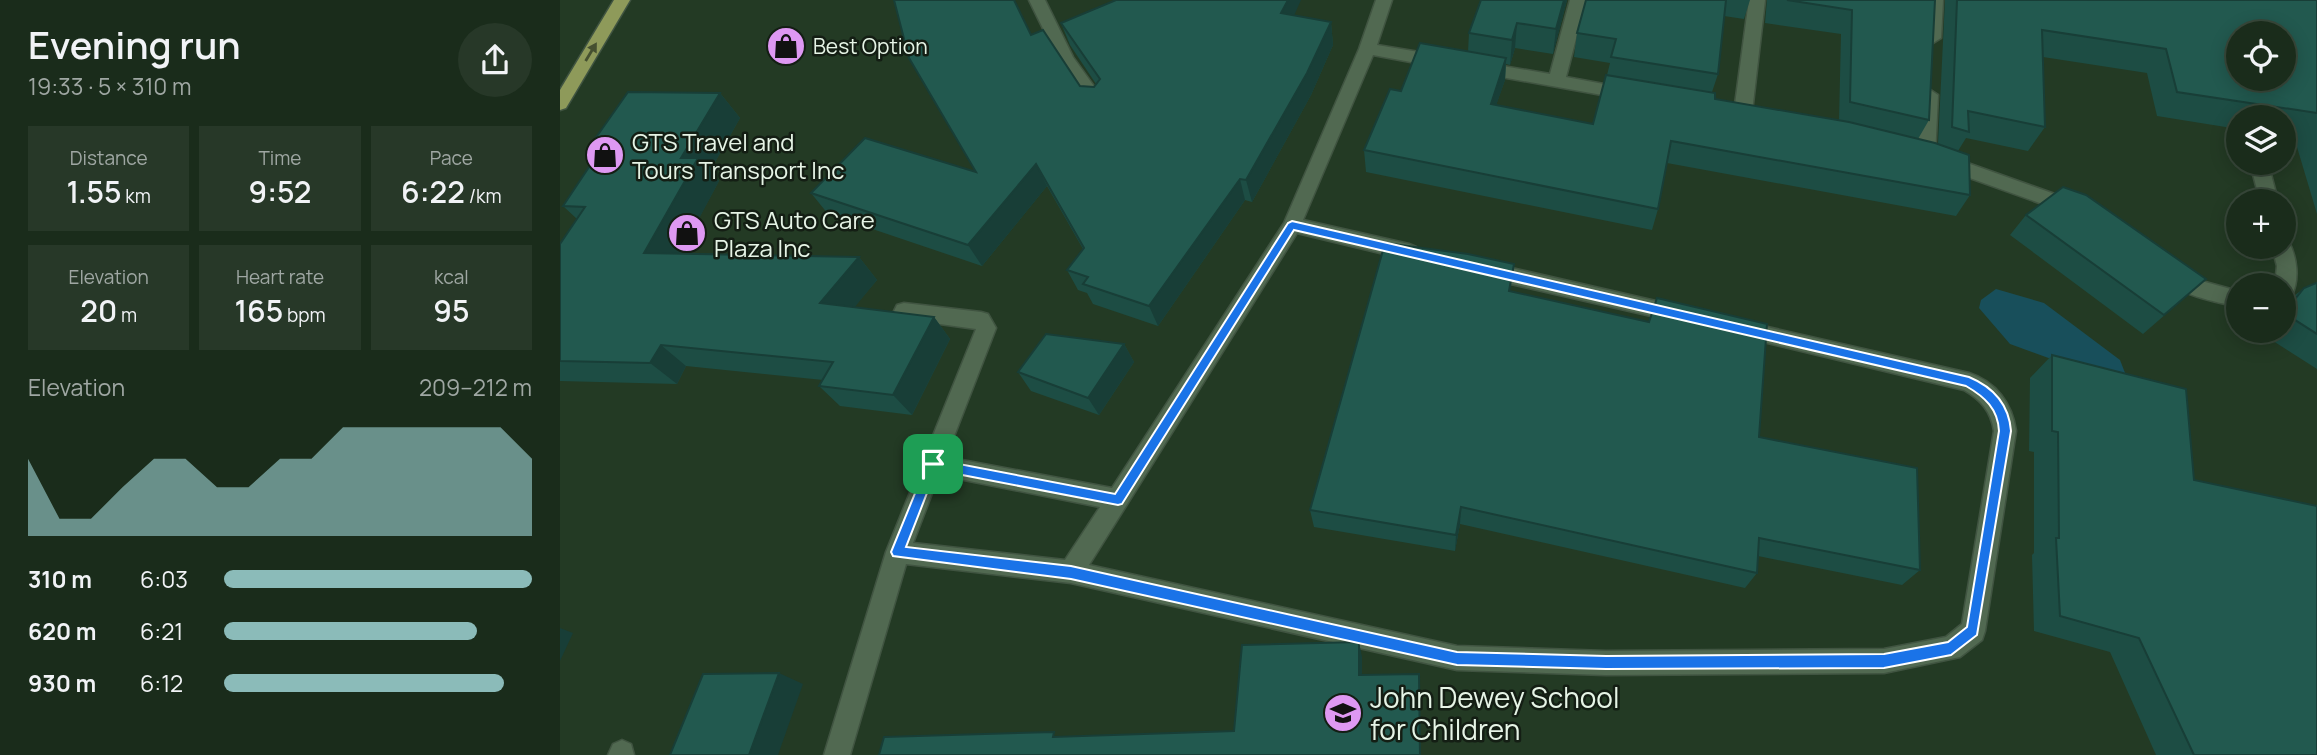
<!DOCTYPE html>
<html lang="en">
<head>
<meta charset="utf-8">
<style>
  :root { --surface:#1a2c1b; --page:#273828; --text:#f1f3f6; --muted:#9fa7a3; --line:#38483a; --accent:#8bbbb9 }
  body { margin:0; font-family:Manrope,sans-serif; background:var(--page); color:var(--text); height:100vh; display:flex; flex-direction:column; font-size:26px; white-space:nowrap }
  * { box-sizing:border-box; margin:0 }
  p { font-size:23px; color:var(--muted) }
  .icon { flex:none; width:38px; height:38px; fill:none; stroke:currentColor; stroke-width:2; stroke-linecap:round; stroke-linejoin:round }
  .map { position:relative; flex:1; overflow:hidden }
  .side { display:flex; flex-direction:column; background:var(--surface); width:560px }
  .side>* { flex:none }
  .buttons { position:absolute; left:1666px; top:21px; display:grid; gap:14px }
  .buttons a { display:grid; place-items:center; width:70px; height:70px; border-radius:50%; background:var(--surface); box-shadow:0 4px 18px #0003,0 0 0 2px var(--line); font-size:35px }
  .pin { position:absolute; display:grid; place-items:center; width:60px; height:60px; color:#fff; margin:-30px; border-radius:14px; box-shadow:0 4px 10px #0006 }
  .round { display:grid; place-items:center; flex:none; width:74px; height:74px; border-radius:37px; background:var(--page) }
  .summary { display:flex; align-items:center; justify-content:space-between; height:119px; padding:0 28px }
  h1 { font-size:38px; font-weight:600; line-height:52px }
  .figures { display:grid; grid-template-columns:repeat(3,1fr); gap:10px; height:119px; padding:7px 28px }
  .figures div { display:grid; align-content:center; border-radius:0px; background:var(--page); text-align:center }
  .figures b { font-size:30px; font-weight:600 }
  .figures small { font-size:19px; font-weight:400 }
  .figures p { font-size:19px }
  .chart { height:196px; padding:14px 28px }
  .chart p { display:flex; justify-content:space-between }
  .chart svg { width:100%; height:126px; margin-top:7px; fill:var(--accent); opacity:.7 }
  ul { padding:0 28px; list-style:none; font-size:23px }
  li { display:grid; grid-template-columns:112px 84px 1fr; align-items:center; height:52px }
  li i { height:18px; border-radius:9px; background:var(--accent) }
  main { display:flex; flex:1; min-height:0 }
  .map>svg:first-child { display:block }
  .water { fill:#184f5b }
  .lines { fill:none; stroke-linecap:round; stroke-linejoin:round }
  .minor-casing { stroke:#405441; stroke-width:3 }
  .major-casing { stroke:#405441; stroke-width:3 }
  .minor { fill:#516951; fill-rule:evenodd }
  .major { fill:#8e9a5a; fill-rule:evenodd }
  .wall { fill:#1d4d44 }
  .shaded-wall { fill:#183e37 }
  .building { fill:#22594f; stroke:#183e37; stroke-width:2; fill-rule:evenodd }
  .oneway { fill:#455030 }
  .route { fill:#1a73e8; stroke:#fff; stroke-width:2; fill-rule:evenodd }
  .labels { text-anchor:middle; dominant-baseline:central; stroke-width:5; stroke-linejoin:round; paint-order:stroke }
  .far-poi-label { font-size:21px; fill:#e6f4e6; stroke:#141e14; text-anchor:start }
  .poi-label { font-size:24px; fill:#e6f4e6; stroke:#141e14; text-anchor:start }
  .near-poi-label { font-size:28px; fill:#e6f4e6; stroke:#141e14; text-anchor:start }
</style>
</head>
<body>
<main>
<section class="side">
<div class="summary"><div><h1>Evening run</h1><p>19:33 · 5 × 310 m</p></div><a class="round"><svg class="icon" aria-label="share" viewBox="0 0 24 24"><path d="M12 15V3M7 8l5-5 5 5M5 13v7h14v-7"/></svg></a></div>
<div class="figures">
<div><p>Distance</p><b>1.55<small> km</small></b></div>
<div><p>Time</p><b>9:52</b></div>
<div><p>Pace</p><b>6:22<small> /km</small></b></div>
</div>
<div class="figures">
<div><p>Elevation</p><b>20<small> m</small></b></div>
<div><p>Heart rate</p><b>165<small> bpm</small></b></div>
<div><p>kcal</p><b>95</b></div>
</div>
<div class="chart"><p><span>Elevation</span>209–212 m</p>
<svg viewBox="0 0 160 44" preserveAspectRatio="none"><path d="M0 44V17L10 38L20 38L30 27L40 17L50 17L60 27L70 27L80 17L90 17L100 6L110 6L120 6L130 6L140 6L150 6L160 17V44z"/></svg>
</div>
<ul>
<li><b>310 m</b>6:03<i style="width:100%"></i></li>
<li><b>620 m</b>6:21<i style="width:82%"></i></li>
<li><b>930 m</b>6:12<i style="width:91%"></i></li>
</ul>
</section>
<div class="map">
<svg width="1757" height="755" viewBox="0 0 1757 755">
  <rect width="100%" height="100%" fill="#233a24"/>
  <polygon class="water" points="1436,289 1484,303 1560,360 1567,378 1494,360 1450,344 1419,308 1421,300"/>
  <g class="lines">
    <defs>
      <g id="minor">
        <polygon points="469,0 485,0 513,57 546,103 543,107 531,107 498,59"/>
        <path d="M816 0H832L817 45 883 56 891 62 883 68 813 55 743 220 849 244 856 247 859 252 856 257 849 260 737 233 529 565 897 646 1046 651 1324 649 1386 637 1402 624 1434 431C1431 411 1421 400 1404 390L1174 335 1171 329 1174 323 1181 321 1409 373C1436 382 1452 403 1456 431L1425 631 1422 640 1400 657 1324 673 1046 675 897 670 511 583 346 564 290 755H264L326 552 416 329 344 319 337 317 334 311 337 305 344 303 421 312 428 314 436 328 386 457 552 488 724 223 799 49ZM379 475 540 507 505 560 353 543Z"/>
        <polygon points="1010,0 1026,0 1006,77 1076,90 1079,94 1076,98 1070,100 913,72 911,68 913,64 919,62 990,74"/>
        <polygon points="1189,0 1205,0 1192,112 1183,118 1174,112"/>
        <polygon points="1367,0 1383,0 1381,38 1373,43 1365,38"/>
        <polygon points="1369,89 1378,95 1375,156 1372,161 1360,161 1357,156 1360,95"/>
        <polygon points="1385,155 1520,203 1522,208 1520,213 1513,215 1379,167 1376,162 1379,157"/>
        <polygon points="1690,163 1708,163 1718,201 1700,201"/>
        <path d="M1724 240 1729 242C1737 258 1740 280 1731 297L1724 299V285H1715L1717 266 1712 247H1724Z"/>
        <polygon points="925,262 1122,307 1129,309 1132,315 1129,321 1122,323 925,278 918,275 915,270 918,265"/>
        <path d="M1613 265 1638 280 1678 291V307C1655 301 1615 296 1603 273L1606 268Z"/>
        <polygon points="62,740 71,744 74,755 48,755 53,744"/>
      </g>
      <polygon id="major" points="54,0 70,0 6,108 0,110 0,90"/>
    </defs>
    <use href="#minor" class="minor-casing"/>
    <use href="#major" class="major-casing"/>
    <use href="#minor" class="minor"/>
    <use href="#major" class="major"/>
  </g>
  <g class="wall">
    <polygon points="1007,0 993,54 955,48 950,65 946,64 945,80 936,105 1033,124 1047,75 1050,63 1014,57 1017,33 1026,0 1190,0 1184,19 1164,16 1158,74 1152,92 1155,99 1279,121 1281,34 1205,23 1207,0 1375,0 1369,120 1358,139 1378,144 1385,0 1757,0 1757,214 1734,137 1724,136 1724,117 1678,117 1678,129 1597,116 1587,73 1483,57 1485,127 1468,151 1406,138 1398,151 1410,195 1396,216 1107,163 1098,209 1092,230 806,172 804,150 841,91 908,52 909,33"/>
    <polygon points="734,16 771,22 773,45 751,95 692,202 685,200 598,326 533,304 527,293 518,290 507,270 523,249 487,186 422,266 268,214 251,193 416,172 471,35 520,86 534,87 536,84 510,45 501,23"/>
    <polygon points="160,93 180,118 150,171 159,181 120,253 299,257 317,280 294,307 374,317 390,339 352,415 280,406 259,386 263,380 126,366 117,384 0,381 0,244 17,219 3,206 38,154 30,146"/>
    <polygon points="1466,215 1646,279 1583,334 1450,235"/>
    <polygon points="1757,283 1757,369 1699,332 1700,331 1724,331 1724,304 1744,288"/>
    <polygon points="564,344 574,362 539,415 471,391 458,372"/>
    <polygon points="1492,355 1634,480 1757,755 1596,755 1550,652 1474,631 1472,555 1474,553 1474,452 1469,451 1470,378"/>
    <polygon points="1199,437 1360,570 1342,585 1198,556 1197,573 1185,588 900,524 895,551 754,527 750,510"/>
  </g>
  <g class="shaded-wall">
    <polygon points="728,0 741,0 725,36 721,13"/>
    <polygon points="1004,0 1007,0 993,54 996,29"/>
    <polygon points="771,22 773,45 751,95 692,202 686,180"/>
    <polygon points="957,23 955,48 950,65 952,40"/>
    <polygon points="946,58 945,80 929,126 931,104"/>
    <polygon points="160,93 180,118 150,171 159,181 109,275 84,253 121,158"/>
    <polygon points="476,164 487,186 422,266 408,245"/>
    <polygon points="680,179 685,200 598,326 589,306"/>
    <polygon points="299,257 317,280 280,325 260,303"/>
    <polygon points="374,317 390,339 352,415 333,395"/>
    <polygon points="564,344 574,362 539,415 528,398"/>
    <polygon points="101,345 126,366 117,384 90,363"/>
    <polygon points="901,507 900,524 895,551 896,535"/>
    <polygon points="0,628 13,633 0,661"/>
    <polygon points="799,642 802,657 802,688 799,675"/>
    <polygon points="219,673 243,684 218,755 189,755"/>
    <polygon points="859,674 860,687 860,755"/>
  </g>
  <g class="building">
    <polygon points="334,0 454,0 471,35 483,30 520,86 534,87 540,79 501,23 556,0 728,0 721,13 771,22 747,73 686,180 680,179 589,306 523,284 528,277 507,270 524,248 476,164 408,245 251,193 305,138 416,172 349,58"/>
    <polygon points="921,0 1004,0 996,29 957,23 952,40 909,33"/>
    <polygon points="1026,0 1166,0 1158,74 1051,57 1056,39 1017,33"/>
    <polygon points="1227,0 1375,0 1369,120 1290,102 1292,10"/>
    <path d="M1397 0H1757V113L1617 92 1606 49 1482 30 1485 127 1408 111 1409 132 1392 127ZM1678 33H1724V79H1678Z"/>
    <polygon points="860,43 946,58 931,104 1033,124 1046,75 1155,93 1155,99 1289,122 1375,143 1409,155 1410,195 1111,141 1098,209 804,150 830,89 841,91"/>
    <polygon points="68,92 160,93 121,158 138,158 84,253 299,257 260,303 374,317 333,395 259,386 273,362 101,345 90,363 0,361 0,244 25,207 3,206 43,146 30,146"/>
    <polygon points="1503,187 1526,195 1646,279 1604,315 1466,215"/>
    <polygon points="825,243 908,254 954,264 949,291 1089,322 1097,298 1207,324 1199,437 1357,468 1360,570 1199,538 1197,573 901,507 896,535 750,510"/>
    <polygon points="1756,283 1757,283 1757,334 1724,313 1744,288"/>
    <polygon points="486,334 564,344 528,398 458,372"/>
    <polygon points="1492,355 1626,389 1634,480 1757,506 1757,755 1634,755 1579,638 1500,616 1496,538 1499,538 1498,432 1492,431"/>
    <polygon points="799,642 799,675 859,674 860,755 319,755 324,737 494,732 493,737 674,731 682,645"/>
    <polygon points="219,673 189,755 110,755 143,674"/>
  </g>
  <defs><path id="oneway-solid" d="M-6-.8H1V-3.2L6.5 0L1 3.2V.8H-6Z" transform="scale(1.75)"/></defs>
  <use class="oneway" href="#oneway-solid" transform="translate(31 52) rotate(-59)"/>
  <path class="route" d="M732 221 1409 377C1433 387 1449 405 1451 431L1417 635 1391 655 1324 668 1046 669 897 665 511 579 333 556 331 552 367 464 373 459 555 494 728 223ZM734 230 1406 386C1425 397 1438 409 1439 431L1407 627 1388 642 1324 654 1046 656 897 652 511 566 346 547 376 470 558 505 562 504Z"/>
  <defs>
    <symbol id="shop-disc" viewBox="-11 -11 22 22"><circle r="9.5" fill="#de98f2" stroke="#141e14"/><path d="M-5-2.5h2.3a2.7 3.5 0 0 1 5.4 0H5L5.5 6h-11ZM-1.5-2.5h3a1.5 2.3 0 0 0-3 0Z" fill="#111"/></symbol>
    <symbol id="school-disc" viewBox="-11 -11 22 22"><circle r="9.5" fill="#de98f2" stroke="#141e14"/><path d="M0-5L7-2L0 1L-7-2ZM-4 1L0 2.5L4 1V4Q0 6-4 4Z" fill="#111"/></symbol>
  </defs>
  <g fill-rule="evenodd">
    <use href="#shop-disc" x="204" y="24" width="44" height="44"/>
    <use href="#shop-disc" x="23" y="133" width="44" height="44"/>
    <use href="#shop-disc" x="105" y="211" width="44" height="44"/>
    <use href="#school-disc" x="761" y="691" width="44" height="44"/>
  </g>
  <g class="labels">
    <g class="far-poi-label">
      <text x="253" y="46">Best Option</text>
    </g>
    <g class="poi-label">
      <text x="72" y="141">GTS Travel and<tspan x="72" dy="28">Tours Transport Inc</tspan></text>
      <text x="154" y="219">GTS Auto Care<tspan x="154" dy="28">Plaza Inc</tspan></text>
    </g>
    <g class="near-poi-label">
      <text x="810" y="697">John Dewey School<tspan x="810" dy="32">for Children</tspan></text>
    </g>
  </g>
</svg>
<div class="buttons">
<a><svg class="icon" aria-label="locate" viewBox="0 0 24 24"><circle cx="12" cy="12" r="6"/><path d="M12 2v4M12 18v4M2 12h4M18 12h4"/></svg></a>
<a><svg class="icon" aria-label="layers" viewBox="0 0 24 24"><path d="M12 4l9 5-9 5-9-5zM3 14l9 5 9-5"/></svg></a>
<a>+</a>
<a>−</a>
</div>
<div class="pin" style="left:373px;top:464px;background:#1e9e55"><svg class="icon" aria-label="arrive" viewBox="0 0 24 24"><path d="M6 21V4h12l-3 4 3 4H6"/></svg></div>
</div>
</main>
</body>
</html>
